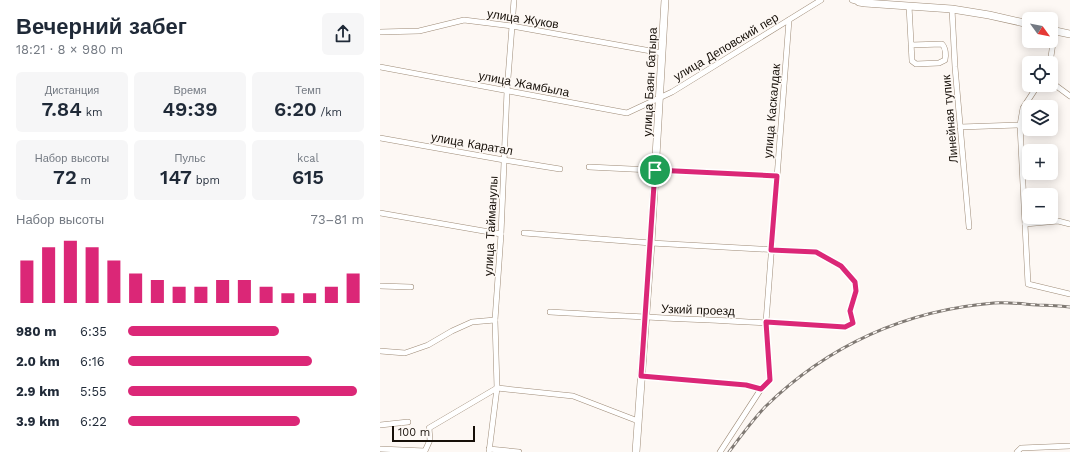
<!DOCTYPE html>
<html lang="ru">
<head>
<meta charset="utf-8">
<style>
  :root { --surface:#fff; --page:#f6f6f7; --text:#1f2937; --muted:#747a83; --accent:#db2777 }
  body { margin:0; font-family:"Work Sans",sans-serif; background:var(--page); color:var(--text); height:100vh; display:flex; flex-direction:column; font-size:15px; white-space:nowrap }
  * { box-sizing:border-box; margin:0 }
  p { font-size:13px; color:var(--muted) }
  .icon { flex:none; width:22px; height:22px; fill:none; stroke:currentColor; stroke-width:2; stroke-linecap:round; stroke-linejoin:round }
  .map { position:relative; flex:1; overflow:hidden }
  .panel { display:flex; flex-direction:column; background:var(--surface); width:380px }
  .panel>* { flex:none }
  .needle { width:26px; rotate:123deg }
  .tools { position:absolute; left:642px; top:12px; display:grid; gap:8px }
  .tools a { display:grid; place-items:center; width:36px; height:36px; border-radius:6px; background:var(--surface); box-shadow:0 2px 10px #0003; font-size:20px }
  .scale { position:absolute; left:12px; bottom:10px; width:83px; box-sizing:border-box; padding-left:4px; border:2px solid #160f08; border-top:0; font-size:11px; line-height:14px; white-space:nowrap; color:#160f08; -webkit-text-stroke:3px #fdf8f4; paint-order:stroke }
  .pin { position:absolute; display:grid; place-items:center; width:34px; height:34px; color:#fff; margin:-17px; border:2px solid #fff; border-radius:50%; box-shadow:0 1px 4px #0007 }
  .round { display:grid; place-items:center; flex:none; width:42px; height:42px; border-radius:6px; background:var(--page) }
  .summary { display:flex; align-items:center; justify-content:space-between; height:68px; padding:0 16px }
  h1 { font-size:22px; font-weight:600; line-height:30px }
  .figures { display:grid; grid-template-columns:repeat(3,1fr); gap:6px; height:68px; padding:4px 16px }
  .figures div { display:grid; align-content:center; border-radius:6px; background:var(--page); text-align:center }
  .figures b { font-size:20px; font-weight:600 }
  .figures small { font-size:11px; font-weight:400 }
  .figures p { font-size:11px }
  .chart { height:112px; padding:8px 16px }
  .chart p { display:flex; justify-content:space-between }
  .chart svg { width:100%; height:72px; margin-top:4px; stroke:var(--accent); stroke-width:6 }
  ul { padding:0 16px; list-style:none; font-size:13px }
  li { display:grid; grid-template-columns:64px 48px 1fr; align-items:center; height:30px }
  li i { height:10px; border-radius:5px; background:var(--accent) }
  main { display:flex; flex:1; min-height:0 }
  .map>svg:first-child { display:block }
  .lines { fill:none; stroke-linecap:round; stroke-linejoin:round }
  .minor-casing { stroke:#9e8b77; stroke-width:6 }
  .tertiary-casing { stroke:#9e8b77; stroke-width:8 }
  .minor { stroke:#fff; stroke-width:5 }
  .tertiary { stroke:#fff; stroke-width:7 }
  .rail-casing { stroke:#807a74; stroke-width:3 }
  .rail { stroke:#fdf8f4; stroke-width:1.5; stroke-dasharray:4.5; stroke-linecap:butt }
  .route-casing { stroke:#fff; stroke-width:8 }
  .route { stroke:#db2777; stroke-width:5 }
  .labels { text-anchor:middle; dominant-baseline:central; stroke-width:3; stroke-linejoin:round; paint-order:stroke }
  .street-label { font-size:12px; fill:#160f08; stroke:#fdf8f4 }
</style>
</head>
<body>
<main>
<section class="panel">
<div class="summary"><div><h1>Вечерний забег</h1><p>18:21 · 8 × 980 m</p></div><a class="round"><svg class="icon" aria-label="share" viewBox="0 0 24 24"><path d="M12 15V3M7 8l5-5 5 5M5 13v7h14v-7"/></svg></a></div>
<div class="figures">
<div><p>Дистанция</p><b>7.84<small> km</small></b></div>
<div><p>Время</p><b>49:39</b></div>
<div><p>Темп</p><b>6:20<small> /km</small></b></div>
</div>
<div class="figures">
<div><p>Набор высоты</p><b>72<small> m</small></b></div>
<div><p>Пульс</p><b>147<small> bpm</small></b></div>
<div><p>kcal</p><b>615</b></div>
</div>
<div class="chart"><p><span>Набор высоты</span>73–81 m</p>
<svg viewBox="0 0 160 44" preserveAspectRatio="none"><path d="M5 44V18M15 44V10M25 44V6M35 44V10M45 44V18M55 44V26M65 44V30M75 44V34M85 44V34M95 44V30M105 44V30M115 44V34M125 44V38M135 44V38M145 44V34M155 44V26"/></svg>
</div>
<ul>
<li><b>980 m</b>6:35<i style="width:64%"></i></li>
<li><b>2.0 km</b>6:16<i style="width:78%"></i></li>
<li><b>2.9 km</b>5:55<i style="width:97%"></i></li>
<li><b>3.9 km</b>6:22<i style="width:73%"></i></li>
</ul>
</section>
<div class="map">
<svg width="690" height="452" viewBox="0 0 690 452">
  <rect width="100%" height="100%" fill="#fdf8f4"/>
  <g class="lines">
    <defs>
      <g id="minor">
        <polyline points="472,0 479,2"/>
        <path d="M529 6 532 61 536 64 559 63 565 60C566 56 566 48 562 44L531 45"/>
        <polyline points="572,9 575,67 589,227"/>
        <polyline points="0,32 39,31 84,20 132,26 282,53"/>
        <polyline points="670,63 675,30"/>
        <polyline points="0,67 247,113 292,92 441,0"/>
        <polyline points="671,82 690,96"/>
        <polyline points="658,85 643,108 640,125 648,284 690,294"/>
        <polyline points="580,127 640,125"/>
        <polyline points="0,138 124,160 180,169"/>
        <polyline points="209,167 397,176"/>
        <polyline points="0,213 121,234"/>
        <polyline points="645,224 678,221 690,224"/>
        <path d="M144 233 271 243 436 252 461 266 475 282 476 291 470 311 473 323 465 327C367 321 268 318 170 312"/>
        <polyline points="0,286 31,287"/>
        <polyline points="0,351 25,353 48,345 72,331 92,322 115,320"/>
        <polyline points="261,376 366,385 381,389"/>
        <polyline points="0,425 28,422"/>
        <polyline points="0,449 45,451 50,440 49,428 117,388 193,396 258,421"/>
        <polyline points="109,449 139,452"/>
        <polyline points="109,452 117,388 115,320 121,234 127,91 134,0"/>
        <polyline points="340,452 381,389 390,380 386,322 409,20"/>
        <polyline points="637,452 641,448 690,446"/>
      </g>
      <g id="tertiary">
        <polyline points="479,0 479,2 485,3 572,9 609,15 649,24"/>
        <polyline points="671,30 690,34"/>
        <polyline points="256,452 271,243 285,0"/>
      </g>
    </defs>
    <use href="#minor" class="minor-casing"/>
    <use href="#tertiary" class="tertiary-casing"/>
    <use href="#minor" class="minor"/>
    <use href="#tertiary" class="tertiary"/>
    <defs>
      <path id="rail" d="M349 452C360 437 372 421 385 407 448 345 527 310 614 303 629 302 643 304 657 305 668 305 679 306 690 307"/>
    </defs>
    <use href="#rail" class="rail-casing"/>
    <use href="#rail" class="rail"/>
  </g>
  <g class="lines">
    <defs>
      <polygon id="route" points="275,170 397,176 391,250 436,252 461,266 475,282 476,291 470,311 473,323 465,327 386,322 390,380 381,389 366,385 261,376"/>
    </defs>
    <use href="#route" class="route-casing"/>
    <use href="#route" class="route"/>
  </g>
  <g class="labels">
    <g class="street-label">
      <text transform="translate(143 19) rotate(9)">улица Жуков</text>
      <text transform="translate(346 47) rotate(-31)">улица Деповский пер</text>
      <text transform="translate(270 82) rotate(-87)">улица Баян батыра</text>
      <text transform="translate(144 84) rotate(11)">улица Жамбыла</text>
      <text transform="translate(392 111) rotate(-85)">улица Каскалдак</text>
      <text transform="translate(570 119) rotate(-95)">Линейная тупик</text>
      <text transform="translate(92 144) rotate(10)">улица Каратал</text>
      <text transform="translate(111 226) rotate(-87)">улица Тайманулы</text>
      <text transform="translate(318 310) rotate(2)">Узкий проезд</text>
    </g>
  </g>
</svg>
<div class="tools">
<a><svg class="needle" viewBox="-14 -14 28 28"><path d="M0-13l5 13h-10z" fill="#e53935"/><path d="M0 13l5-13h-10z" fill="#747a83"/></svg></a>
<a><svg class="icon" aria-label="locate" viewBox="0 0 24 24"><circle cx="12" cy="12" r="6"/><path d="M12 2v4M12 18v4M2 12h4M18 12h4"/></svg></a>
<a><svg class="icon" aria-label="layers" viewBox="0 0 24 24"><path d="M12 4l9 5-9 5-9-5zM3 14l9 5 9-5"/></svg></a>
<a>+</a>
<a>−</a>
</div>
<div class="scale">100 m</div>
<div class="pin" style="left:275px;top:170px;background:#1e9e55"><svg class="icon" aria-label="arrive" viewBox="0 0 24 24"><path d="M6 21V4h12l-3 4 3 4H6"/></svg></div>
</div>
</main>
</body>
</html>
